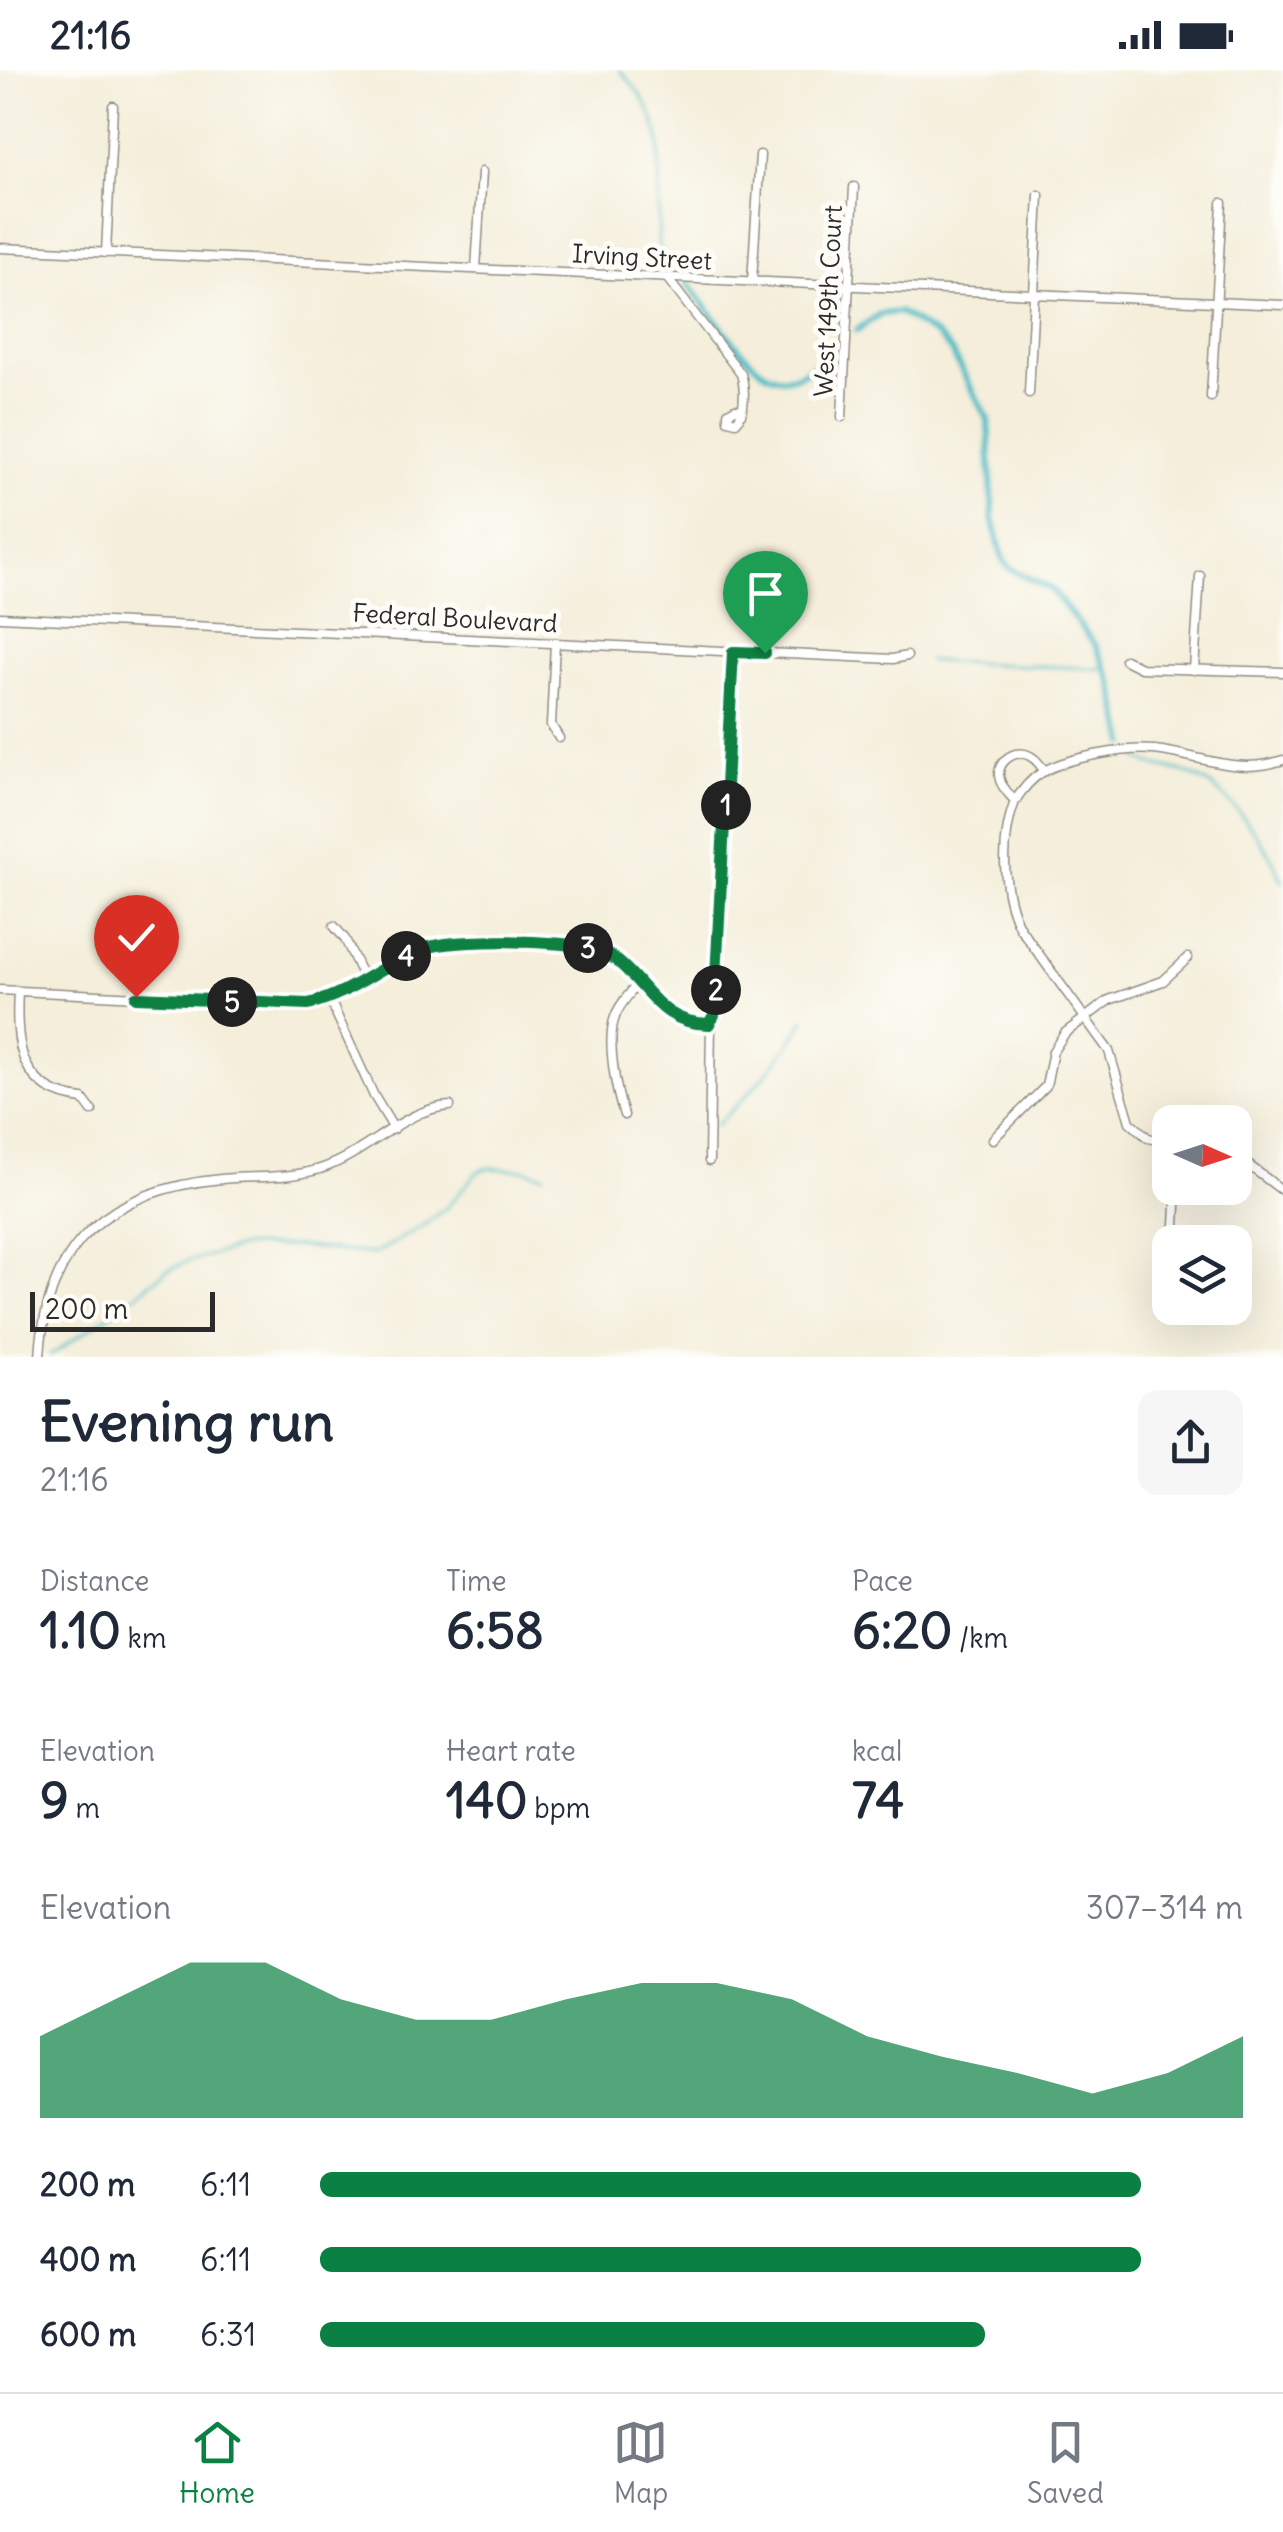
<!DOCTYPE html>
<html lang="en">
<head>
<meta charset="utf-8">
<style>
  :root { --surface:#fff; --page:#f6f6f7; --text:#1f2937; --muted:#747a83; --line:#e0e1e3; --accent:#0b8043 }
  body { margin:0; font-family:Delius,sans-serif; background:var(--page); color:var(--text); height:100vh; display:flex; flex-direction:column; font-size:38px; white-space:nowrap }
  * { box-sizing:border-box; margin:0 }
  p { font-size:32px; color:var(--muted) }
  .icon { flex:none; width:55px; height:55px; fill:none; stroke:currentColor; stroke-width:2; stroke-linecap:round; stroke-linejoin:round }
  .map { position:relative; height:1287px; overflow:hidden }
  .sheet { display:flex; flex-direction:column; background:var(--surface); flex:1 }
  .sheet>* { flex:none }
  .needle { width:65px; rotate:93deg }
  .fabs { position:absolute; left:1152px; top:1035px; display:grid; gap:20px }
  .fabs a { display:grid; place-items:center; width:100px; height:100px; border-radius:20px; background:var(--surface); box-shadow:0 10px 40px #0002; font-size:50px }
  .scale { position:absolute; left:30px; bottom:25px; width:185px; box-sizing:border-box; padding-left:10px; border:5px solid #2b2b2b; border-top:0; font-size:28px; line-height:35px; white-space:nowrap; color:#2b2b2b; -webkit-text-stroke:8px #fdfcf7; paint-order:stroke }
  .pin { position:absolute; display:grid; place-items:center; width:85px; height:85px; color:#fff; margin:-102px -42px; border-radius:50% 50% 50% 0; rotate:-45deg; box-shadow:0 0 10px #0007 }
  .pin .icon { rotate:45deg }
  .km { position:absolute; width:50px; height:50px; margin:-25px; border-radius:50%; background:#222; color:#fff; font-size:28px; line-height:50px; text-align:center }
  .round { display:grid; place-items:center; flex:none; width:105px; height:105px; border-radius:20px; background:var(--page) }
  .headline { display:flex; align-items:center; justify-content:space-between; height:170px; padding:0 40px }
  h1 { font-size:55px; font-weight:700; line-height:75px }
  .stats { display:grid; grid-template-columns:repeat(3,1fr); gap:15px; height:170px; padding:10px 40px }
  .stats div { display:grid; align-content:center }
  .stats b { font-size:50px; font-weight:700 }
  .stats small { font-size:28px; font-weight:400 }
  .stats p { font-size:28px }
  .chart { height:280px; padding:20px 40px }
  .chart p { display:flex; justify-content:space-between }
  .chart svg { width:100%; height:180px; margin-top:10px; fill:var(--accent); opacity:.7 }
  ul { padding:0 40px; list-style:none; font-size:32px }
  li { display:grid; grid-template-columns:160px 120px 1fr; align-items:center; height:75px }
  li i { height:25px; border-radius:12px; background:var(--accent) }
  .status { display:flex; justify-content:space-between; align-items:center; height:70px; padding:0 50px; background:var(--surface); direction:ltr }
  .status svg { height:28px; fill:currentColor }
  .menu { display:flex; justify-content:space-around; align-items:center; height:140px; border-top:2px solid var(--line); background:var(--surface); font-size:28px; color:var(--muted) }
  .menu a { display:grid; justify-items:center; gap:5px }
  .menu .selected { color:var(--accent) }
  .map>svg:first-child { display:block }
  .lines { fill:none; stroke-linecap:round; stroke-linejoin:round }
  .stream { stroke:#4ebcc6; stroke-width:2.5 }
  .canal { stroke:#4ebcc6; stroke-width:6 }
  .street-casing { stroke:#908c82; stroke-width:11 }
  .street { stroke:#fff; stroke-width:8 }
  .route-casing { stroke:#fff; stroke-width:20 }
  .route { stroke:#0b8043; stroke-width:12 }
  .labels { text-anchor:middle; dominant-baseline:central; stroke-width:10; stroke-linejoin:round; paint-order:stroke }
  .street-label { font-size:25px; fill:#2b2b2b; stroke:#fdfcf7 }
</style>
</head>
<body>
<div class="status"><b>21:16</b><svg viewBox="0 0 49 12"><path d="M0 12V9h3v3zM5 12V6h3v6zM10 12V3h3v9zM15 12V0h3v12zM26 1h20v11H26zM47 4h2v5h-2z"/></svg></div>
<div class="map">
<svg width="1283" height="1287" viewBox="0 0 1283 1287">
  <rect width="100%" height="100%" fill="#fdfcf7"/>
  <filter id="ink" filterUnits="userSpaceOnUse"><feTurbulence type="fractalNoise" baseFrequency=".01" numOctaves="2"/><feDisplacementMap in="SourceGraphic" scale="20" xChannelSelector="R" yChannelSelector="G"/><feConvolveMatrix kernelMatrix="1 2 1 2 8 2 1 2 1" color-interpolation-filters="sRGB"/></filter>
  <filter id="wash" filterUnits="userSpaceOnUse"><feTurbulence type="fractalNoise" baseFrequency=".0048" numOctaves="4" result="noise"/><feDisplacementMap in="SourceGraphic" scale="40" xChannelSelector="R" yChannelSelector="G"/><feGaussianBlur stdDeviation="2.25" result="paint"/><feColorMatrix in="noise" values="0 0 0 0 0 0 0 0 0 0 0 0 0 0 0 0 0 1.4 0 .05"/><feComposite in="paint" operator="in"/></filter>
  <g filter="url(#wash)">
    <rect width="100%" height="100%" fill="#f4eeda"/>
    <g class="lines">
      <g class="stream">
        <path d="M619 0C641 21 653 42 660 72L658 176 674 198"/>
        <polyline points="928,591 1107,599"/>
        <path d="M1138 688C1156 698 1173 698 1191 705 1229 719 1268 776 1283 812"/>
        <path d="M716 1055C749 1024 784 989 805 948"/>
        <polyline points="50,1286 125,1234 166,1201 186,1192 244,1176 296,1176 374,1184 421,1157 447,1137 477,1102 487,1098 524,1100 544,1105"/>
      </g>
      <g class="canal">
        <path d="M687 213C702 232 717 251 732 270 770 317 790 320 835 279"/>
        <polyline points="857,260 880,244 899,242 937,266 951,281 988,349 993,449 1003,490 1010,498 1052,520 1095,575 1113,614 1126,673"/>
      </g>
    </g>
  </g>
  <g filter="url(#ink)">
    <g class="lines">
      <defs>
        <g id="street">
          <polyline points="0,178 1283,235"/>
          <polyline points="106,183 113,36"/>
          <polyline points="476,199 482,102"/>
          <path d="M667 208 741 304C745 317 746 343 736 352L728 350V343L735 339 742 340"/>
          <polyline points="752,211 760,85"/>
          <polyline points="1029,323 1039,125"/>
          <polyline points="1211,327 1222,133"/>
          <polyline points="842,347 854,117"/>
          <polyline points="0,547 893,589 907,586"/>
          <polyline points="555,573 551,655 559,668"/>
          <polyline points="1125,590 1141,598 1283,602"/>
          <polyline points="1194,600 1200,506"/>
          <path d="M1045 701C1039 694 1034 686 1025 684 1010 681 995 695 1000 710 1002 718 1010 725 1015 731 1001 768 1001 823 1020 858L1109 981 1130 1052 1148 1068 1170 1073"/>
          <path d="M1015 731C1022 720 1030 710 1041 703 1064 688 1127 677 1154 680 1200 685 1237 706 1283 690"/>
          <polyline points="334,856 345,869 364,909"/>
          <path d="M0 920 297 935C342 930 376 899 416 881 449 866 564 871 600 881 640 899 660 964 711 952"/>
          <path d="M18 921C15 974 19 1022 83 1029L92 1041"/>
          <polyline points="329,928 374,1026 394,1059"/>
          <path d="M624 1045C616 1022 606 970 615 947 619 934 630 924 638 913"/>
          <polyline points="993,1069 1046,1016 1053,981 1065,963 1109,930 1163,911 1188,888"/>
          <polyline points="1235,1085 1283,1121"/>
          <polyline points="709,1091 711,952 715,945 733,582"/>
          <polyline points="1174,1172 1177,1118"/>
          <polyline points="1171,1247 1171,1238"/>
          <path d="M40 1287C46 1173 109 1120 221 1109 255 1106 288 1109 320 1099 366 1085 404 1038 450 1036"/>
        </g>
      </defs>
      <use href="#street" class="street-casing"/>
      <use href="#street" class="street"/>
    </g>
  </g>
  <g class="lines" filter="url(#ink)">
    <defs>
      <path id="route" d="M136 927 308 934C347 925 378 899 413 882 448 866 562 870 600 880 645 902 652 954 709 954L714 945 733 582 765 583"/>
    </defs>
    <use href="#route" class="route-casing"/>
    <use href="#route" class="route"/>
  </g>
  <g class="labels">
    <g class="street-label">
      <text transform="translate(642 187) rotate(3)">Irving Street</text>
      <text transform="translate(828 231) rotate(-87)">West 149th Court</text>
      <text transform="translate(455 548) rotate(3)">Federal Boulevard</text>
    </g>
  </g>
</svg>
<div class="fabs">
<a><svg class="needle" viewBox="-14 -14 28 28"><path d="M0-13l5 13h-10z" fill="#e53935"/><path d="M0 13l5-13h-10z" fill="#747a83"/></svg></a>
<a><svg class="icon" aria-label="layers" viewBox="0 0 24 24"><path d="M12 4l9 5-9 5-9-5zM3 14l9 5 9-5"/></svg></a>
</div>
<div class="scale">200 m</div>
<div class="pin" style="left:765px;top:583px;background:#1e9e55"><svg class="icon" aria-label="arrive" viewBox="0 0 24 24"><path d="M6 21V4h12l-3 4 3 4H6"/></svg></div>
<div class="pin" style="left:136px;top:927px;background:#d93025"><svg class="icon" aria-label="check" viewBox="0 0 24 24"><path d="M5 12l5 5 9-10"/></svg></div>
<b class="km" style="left:726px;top:735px">1</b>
<b class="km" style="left:716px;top:920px">2</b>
<b class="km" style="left:588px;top:878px">3</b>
<b class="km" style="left:406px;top:886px">4</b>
<b class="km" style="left:232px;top:932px">5</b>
</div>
<section class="sheet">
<div class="headline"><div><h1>Evening run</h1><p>21:16</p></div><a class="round"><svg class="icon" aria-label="share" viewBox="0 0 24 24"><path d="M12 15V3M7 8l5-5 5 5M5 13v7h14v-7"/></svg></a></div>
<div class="stats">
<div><p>Distance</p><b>1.10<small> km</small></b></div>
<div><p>Time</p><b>6:58</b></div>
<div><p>Pace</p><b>6:20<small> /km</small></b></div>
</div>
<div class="stats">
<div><p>Elevation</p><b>9<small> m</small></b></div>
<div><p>Heart rate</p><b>140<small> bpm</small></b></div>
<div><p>kcal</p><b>74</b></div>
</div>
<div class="chart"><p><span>Elevation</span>307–314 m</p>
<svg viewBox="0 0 160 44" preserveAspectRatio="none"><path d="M0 44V24L10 15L20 6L30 6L40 15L50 20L60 20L70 15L80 11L90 11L100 15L110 24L120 29L130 33L140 38L150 33L160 24V44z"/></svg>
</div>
<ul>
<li><b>200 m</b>6:11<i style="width:89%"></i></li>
<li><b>400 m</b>6:11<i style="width:89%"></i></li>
<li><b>600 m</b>6:31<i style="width:72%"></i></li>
</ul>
</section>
<nav class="menu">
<a class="selected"><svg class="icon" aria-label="home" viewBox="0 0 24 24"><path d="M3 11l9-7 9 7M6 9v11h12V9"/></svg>Home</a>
<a><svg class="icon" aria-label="map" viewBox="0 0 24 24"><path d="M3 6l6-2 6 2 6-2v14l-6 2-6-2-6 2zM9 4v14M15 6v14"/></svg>Map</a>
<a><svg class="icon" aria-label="saved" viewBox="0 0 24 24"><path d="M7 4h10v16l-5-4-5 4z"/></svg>Saved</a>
</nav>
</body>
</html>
